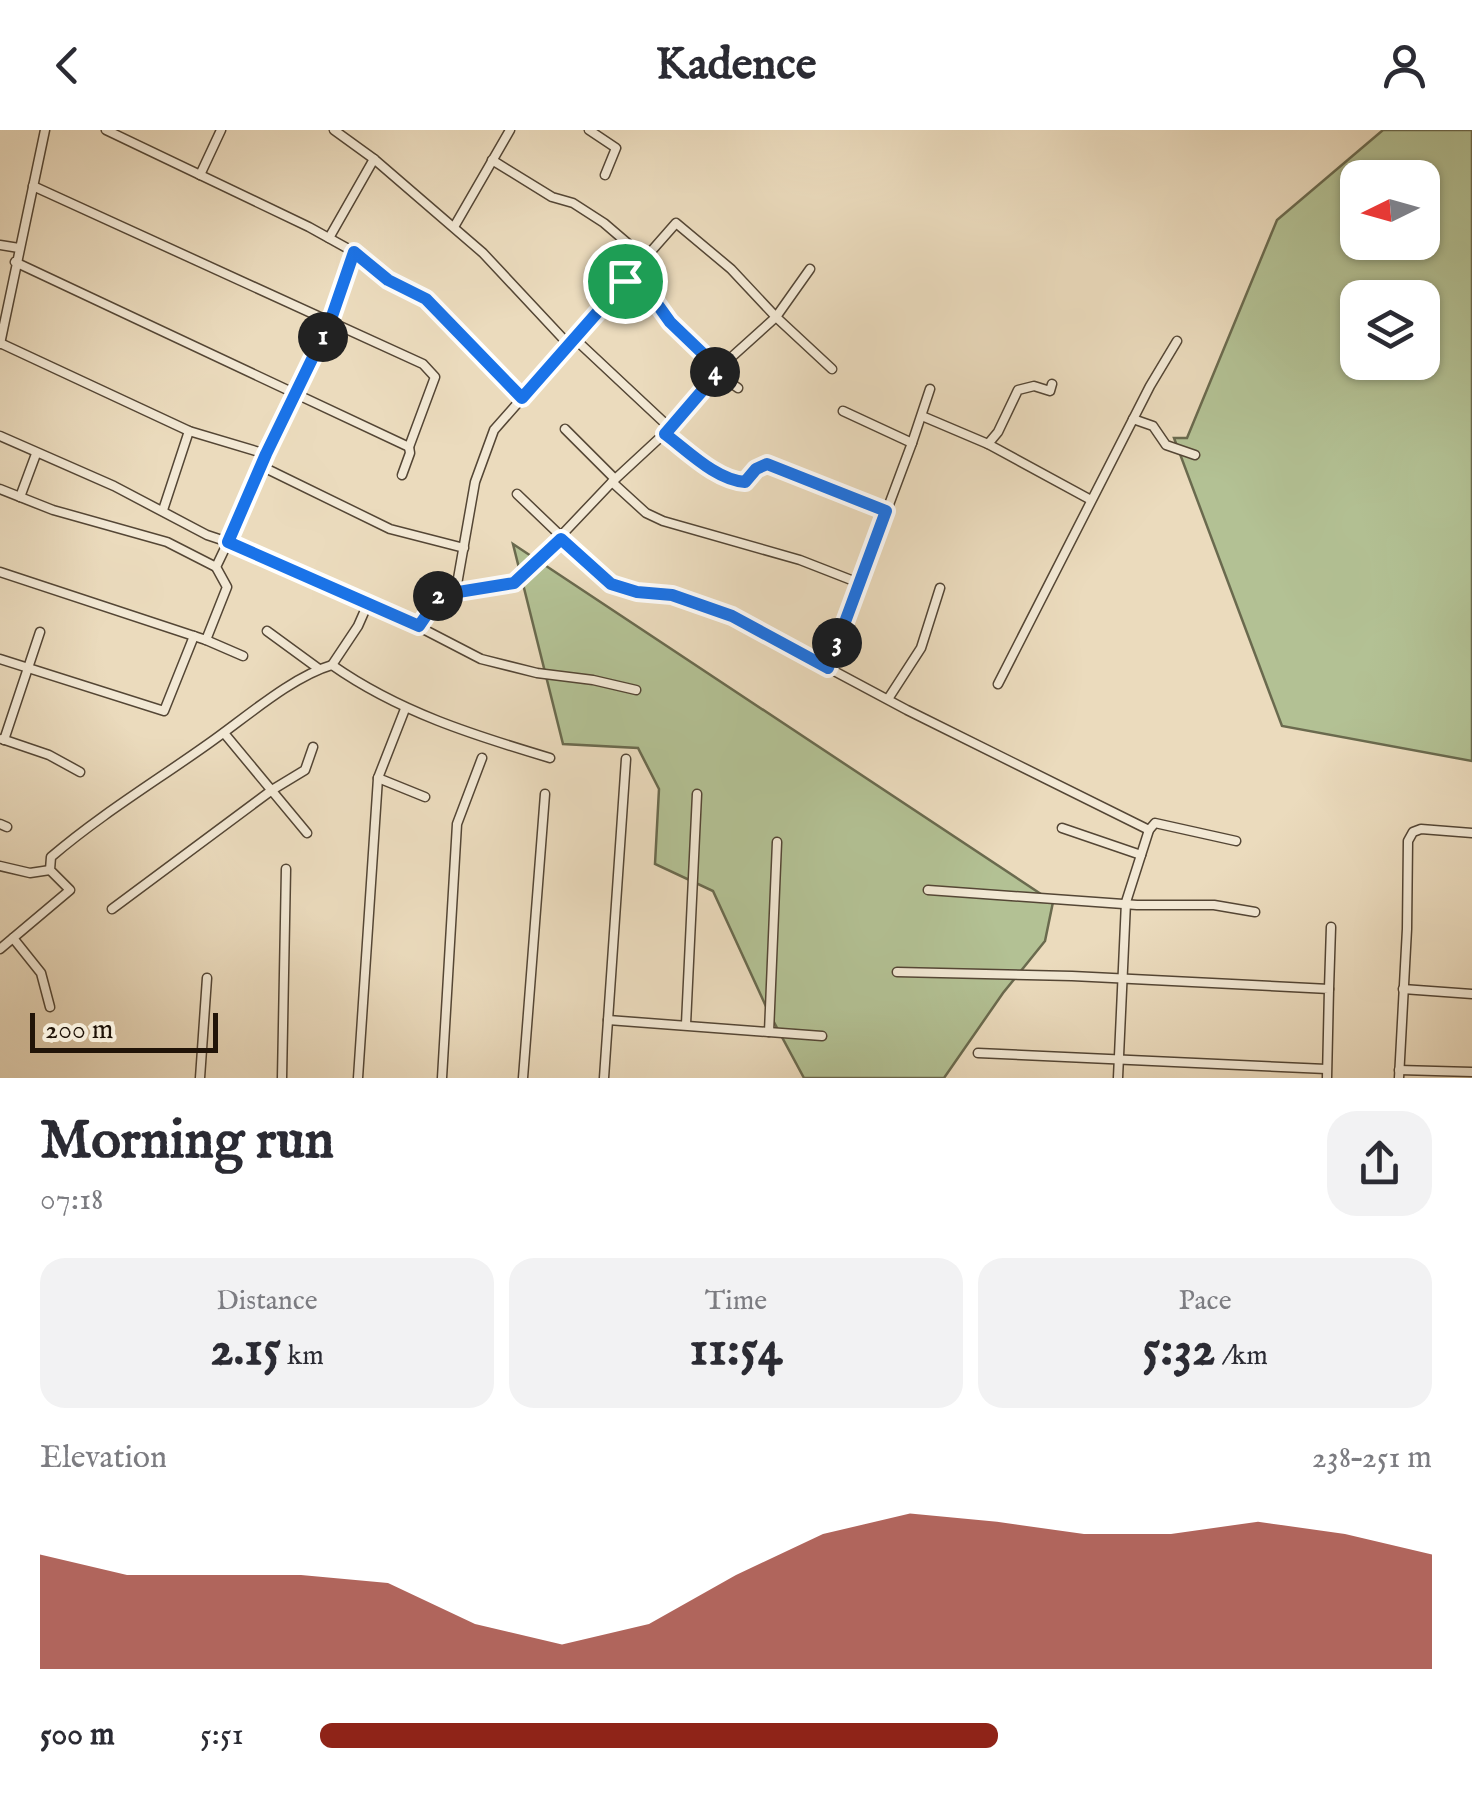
<!DOCTYPE html>
<html lang="en">
<head>
<meta charset="utf-8">
<style>
  :root { --surface:#fff; --page:#f2f2f3; --text:#2b2b33; --muted:#7c7c81; --accent:#8f2418 }
  body { margin:0; font-family:"IM FELL English",serif; background:var(--page); color:var(--text); height:100vh; display:flex; flex-direction:column; font-size:38px; white-space:nowrap }
  * { box-sizing:border-box; margin:0 }
  p { font-size:32px; color:var(--muted) }
  .icon { flex:none; width:55px; height:55px; fill:none; stroke:currentColor; stroke-width:2; stroke-linecap:round; stroke-linejoin:round }
  .map { position:relative; height:948px; overflow:hidden }
  .panel { display:flex; flex-direction:column; background:var(--surface); flex:1 }
  .panel>* { flex:none }
  .needle { width:65px; rotate:265deg }
  .buttons { position:absolute; left:1340px; top:30px; display:grid; gap:20px }
  .buttons a { display:grid; place-items:center; width:100px; height:100px; border-radius:20px; background:var(--surface); box-shadow:0 2px 8px #0004; font-size:50px }
  .scale { position:absolute; left:30px; bottom:25px; width:188px; box-sizing:border-box; padding-left:10px; border:5px solid #211408; border-top:0; font-size:28px; line-height:35px; white-space:nowrap; color:#211408; -webkit-text-stroke:8px #f2e8d4; paint-order:stroke }
  .pin { position:absolute; display:grid; place-items:center; width:85px; height:85px; color:#fff; margin:-42px; border:5px solid #fff; border-radius:50%; box-shadow:0 2px 10px #0007 }
  .km { position:absolute; width:50px; height:50px; margin:-25px; border-radius:50%; background:#222; color:#fff; font-size:28px; line-height:50px; text-align:center }
  .round { display:grid; place-items:center; flex:none; width:105px; height:105px; border-radius:30px; background:var(--page) }
  .summary { display:flex; align-items:center; justify-content:space-between; height:170px; padding:0 40px }
  h1 { font-size:55px; font-weight:700; line-height:75px }
  .metrics { display:grid; grid-template-columns:repeat(3,1fr); gap:15px; height:170px; padding:10px 40px }
  .metrics div { display:grid; align-content:center; border-radius:25px; background:var(--page); text-align:center }
  .metrics b { font-size:50px; font-weight:700 }
  .metrics small { font-size:28px; font-weight:400 }
  .metrics p { font-size:28px }
  .chart { height:280px; padding:20px 40px }
  .chart p { display:flex; justify-content:space-between }
  .chart svg { width:100%; height:180px; margin-top:10px; fill:var(--accent); opacity:.7 }
  ul { padding:0 40px; list-style:none; font-size:32px }
  li { display:grid; grid-template-columns:160px 120px 1fr; align-items:center; height:75px }
  li i { height:25px; border-radius:12px; background:var(--accent) }
  header { display:flex; justify-content:space-between; align-items:center; height:130px; padding:0 40px; background:var(--surface); font-size:45px; font-weight:700 }
  .map>svg:first-child { display:block }
  .green { fill:#b3c194; stroke:#6a6a4e; stroke-width:2.5; fill-rule:evenodd }
  .lines { fill:none; stroke-linecap:round; stroke-linejoin:round }
  .street-casing { stroke:#544635; stroke-width:11 }
  .street { stroke:#f2e8d4; stroke-width:8 }
  .route-casing { stroke:#fff; stroke-width:20 }
  .route { stroke:#1a73e8; stroke-width:12 }
</style>
</head>
<body>
<header><svg class="icon" aria-label="back" viewBox="0 0 24 24"><path d="M15 5l-7 7 7 7"/></svg>Kadence<svg class="icon" aria-label="person" viewBox="0 0 24 24"><circle cx="12" cy="8" r="4"/><path d="M4 21q1-7 8-7t8 7"/></svg></header>
<div class="map">
<svg width="1472" height="948" viewBox="0 0 1472 948">
  <rect width="100%" height="100%" fill="#ebdbbd"/>
  <filter id="stains"><feTurbulence type="fractalNoise" baseFrequency=".002" numOctaves="4"/><feColorMatrix values="0 0 0 0 .2 0 0 0 0 .09 0 0 0 0 .02 0 0 0 .5 -.17"/></filter>
  <radialGradient id="worn" r=".72"><stop offset=".6" stop-color="#630" stop-opacity="0"/><stop offset="1" stop-color="#630" stop-opacity=".3"/></radialGradient>
  <g class="green">
    <path d="M1383 0H1472V631L1282 596 1174 308H1187L1277 90ZM1358 48H1422V112H1358ZM1358 168H1422V232H1358Z"/>
    <polygon points="513,414 1053,772 1045,811 1003,863 944,948 804,948 769,883 713,761 655,734 659,659 638,618 563,614"/>
  </g>
  <g class="lines">
    <defs>
      <g id="street">
        <polyline points="106,0 309,97 354,122 330,193 266,324 228,412 369,471 481,529 537,543 593,550 636,560"/>
        <polyline points="334,0 374,29 483,123 569,215"/>
        <polyline points="589,0 616,18 605,45"/>
        <polyline points="492,30 552,67 573,73 604,93 646,129"/>
        <polyline points="200,45 221,0"/>
        <polyline points="454,97 510,0"/>
        <polyline points="329,108 374,29"/>
        <polyline points="0,115 19,118"/>
        <polyline points="354,122 388,150 426,169 522,268"/>
        <polyline points="15,132 409,317 435,247 423,234 33,56"/>
        <polyline points="625,151 650,164 670,192 720,240"/>
        <polyline points="576,210 670,298"/>
        <polyline points="0,213 189,301 266,324"/>
        <polyline points="0,214 45,0"/>
        <polyline points="715,242 776,187 832,239"/>
        <polyline points="922,286 988,314 1091,370"/>
        <polyline points="1133,289 1153,296 1166,315 1195,325"/>
        <polyline points="565,299 615,349"/>
        <path d="M665 303C688 321 716 350 745 352L756 339 767 334 885 381"/>
        <polyline points="0,306 114,356 207,405 228,412 216,437 227,457 206,510 0,442"/>
        <polyline points="912,313 930,259"/>
        <polyline points="988,314 998,302 1018,260 1034,256 1050,261 1052,254"/>
        <polyline points="261,336 390,399 464,418"/>
        <polyline points="402,345 410,323 409,317"/>
        <polyline points="612,352 646,383 663,391 800,430 859,453"/>
        <polyline points="0,359 53,380 167,412 216,437"/>
        <polyline points="517,364 611,454 637,461 672,465 731,486 907,580 1149,700"/>
        <polyline points="20,367 36,324"/>
        <polyline points="163,380 189,301"/>
        <polyline points="456,460 475,352 494,300 676,93 731,139 776,187 810,139"/>
        <polyline points="419,496 440,465 519,450 612,352 665,303 715,242 738,258"/>
        <polyline points="267,501 319,539"/>
        <polyline points="206,510 243,526"/>
        <polyline points="0,529 164,581 194,506"/>
        <path d="M332 535C399 582 473 605 550 628"/>
        <polyline points="828,538 912,313 843,281"/>
        <polyline points="998,554 1150,256 1177,211"/>
        <polyline points="888,569 921,518 940,458"/>
        <polyline points="405,579 378,648 425,667"/>
        <polyline points="224,603 307,703"/>
        <polyline points="2,609 49,625 80,642"/>
        <polyline points="4,610 40,502"/>
        <polyline points="0,694 7,697"/>
        <polyline points="1062,698 1141,725"/>
        <polyline points="0,736 30,743 50,740"/>
        <polyline points="928,760 1137,775 1214,775 1255,782"/>
        <polyline points="112,779 272,660 305,640 313,617"/>
        <polyline points="13,808 41,843 50,877"/>
        <path d="M0 819 70 760 50 740 51 727C100 685 156 651 208 614 244 589 291 547 332 535L358 496 369 471"/>
        <polyline points="897,842 1072,846 1329,859 1327,948"/>
        <polyline points="1329,859 1331,797"/>
        <polyline points="1403,859 1472,864"/>
        <polyline points="608,890 822,906"/>
        <polyline points="686,894 697,664"/>
        <polyline points="769,902 777,712"/>
        <polyline points="978,923 1326,939"/>
        <polyline points="1399,940 1472,942"/>
        <polyline points="200,948 207,848"/>
        <polyline points="282,948 286,739"/>
        <polyline points="358,948 378,648"/>
        <polyline points="442,948 457,694 482,628"/>
        <polyline points="523,948 545,664"/>
        <polyline points="604,948 626,629"/>
        <polyline points="1118,948 1126,772 1149,700 1155,693 1236,711"/>
        <polyline points="1399,948 1407,799 1408,711 1413,702 1421,699 1472,703"/>
      </g>
    </defs>
    <use href="#street" class="street-casing"/>
    <use href="#street" class="street"/>
  </g>
  <g class="lines">
    <defs>
      <path id="route" d="M354 122 388 150 426 169 522 268 625 151 650 164 670 192 720 240 665 304C688 321 716 350 745 352L756 339 767 334 886 381 828 538 732 486 672 465 637 462 611 454 561 409 514 453 440 465 419 496 228 412 266 324 330 192Z"/>
    </defs>
    <use href="#route" class="route-casing"/>
    <use href="#route" class="route"/>
  </g>
  <rect width="100%" height="100%" filter="url(#stains)"/>
  <rect width="100%" height="100%" fill="url(#worn)"/>
</svg>
<div class="buttons">
<a><svg class="needle" viewBox="-14 -14 28 28"><path d="M0-13l5 13h-10z" fill="#e53935"/><path d="M0 13l5-13h-10z" fill="#7c7c81"/></svg></a>
<a><svg class="icon" aria-label="layers" viewBox="0 0 24 24"><path d="M12 4l9 5-9 5-9-5zM3 14l9 5 9-5"/></svg></a>
</div>
<div class="scale">200 m</div>
<div class="pin" style="left:625px;top:151px;background:#1e9e55"><svg class="icon" aria-label="arrive" viewBox="0 0 24 24"><path d="M6 21V4h12l-3 4 3 4H6"/></svg></div>
<b class="km" style="left:323px;top:207px">1</b>
<b class="km" style="left:438px;top:466px">2</b>
<b class="km" style="left:837px;top:513px">3</b>
<b class="km" style="left:715px;top:242px">4</b>
</div>
<section class="panel">
<div class="summary"><div><h1>Morning run</h1><p>07:18</p></div><a class="round"><svg class="icon" aria-label="share" viewBox="0 0 24 24"><path d="M12 15V3M7 8l5-5 5 5M5 13v7h14v-7"/></svg></a></div>
<div class="metrics">
<div><p>Distance</p><b>2.15<small> km</small></b></div>
<div><p>Time</p><b>11:54</b></div>
<div><p>Pace</p><b>5:32<small> /km</small></b></div>
</div>
<div class="chart"><p><span>Elevation</span>238–251 m</p>
<svg viewBox="0 0 160 44" preserveAspectRatio="none"><path d="M0 44V16L10 21L20 21L30 21L40 23L50 33L60 38L70 33L80 21L90 11L100 6L110 8L120 11L130 11L140 8L150 11L160 16V44z"/></svg>
</div>
<ul>
<li><b>500 m</b>5:51<i style="width:61%"></i></li>
</ul>
</section>
</body>
</html>
